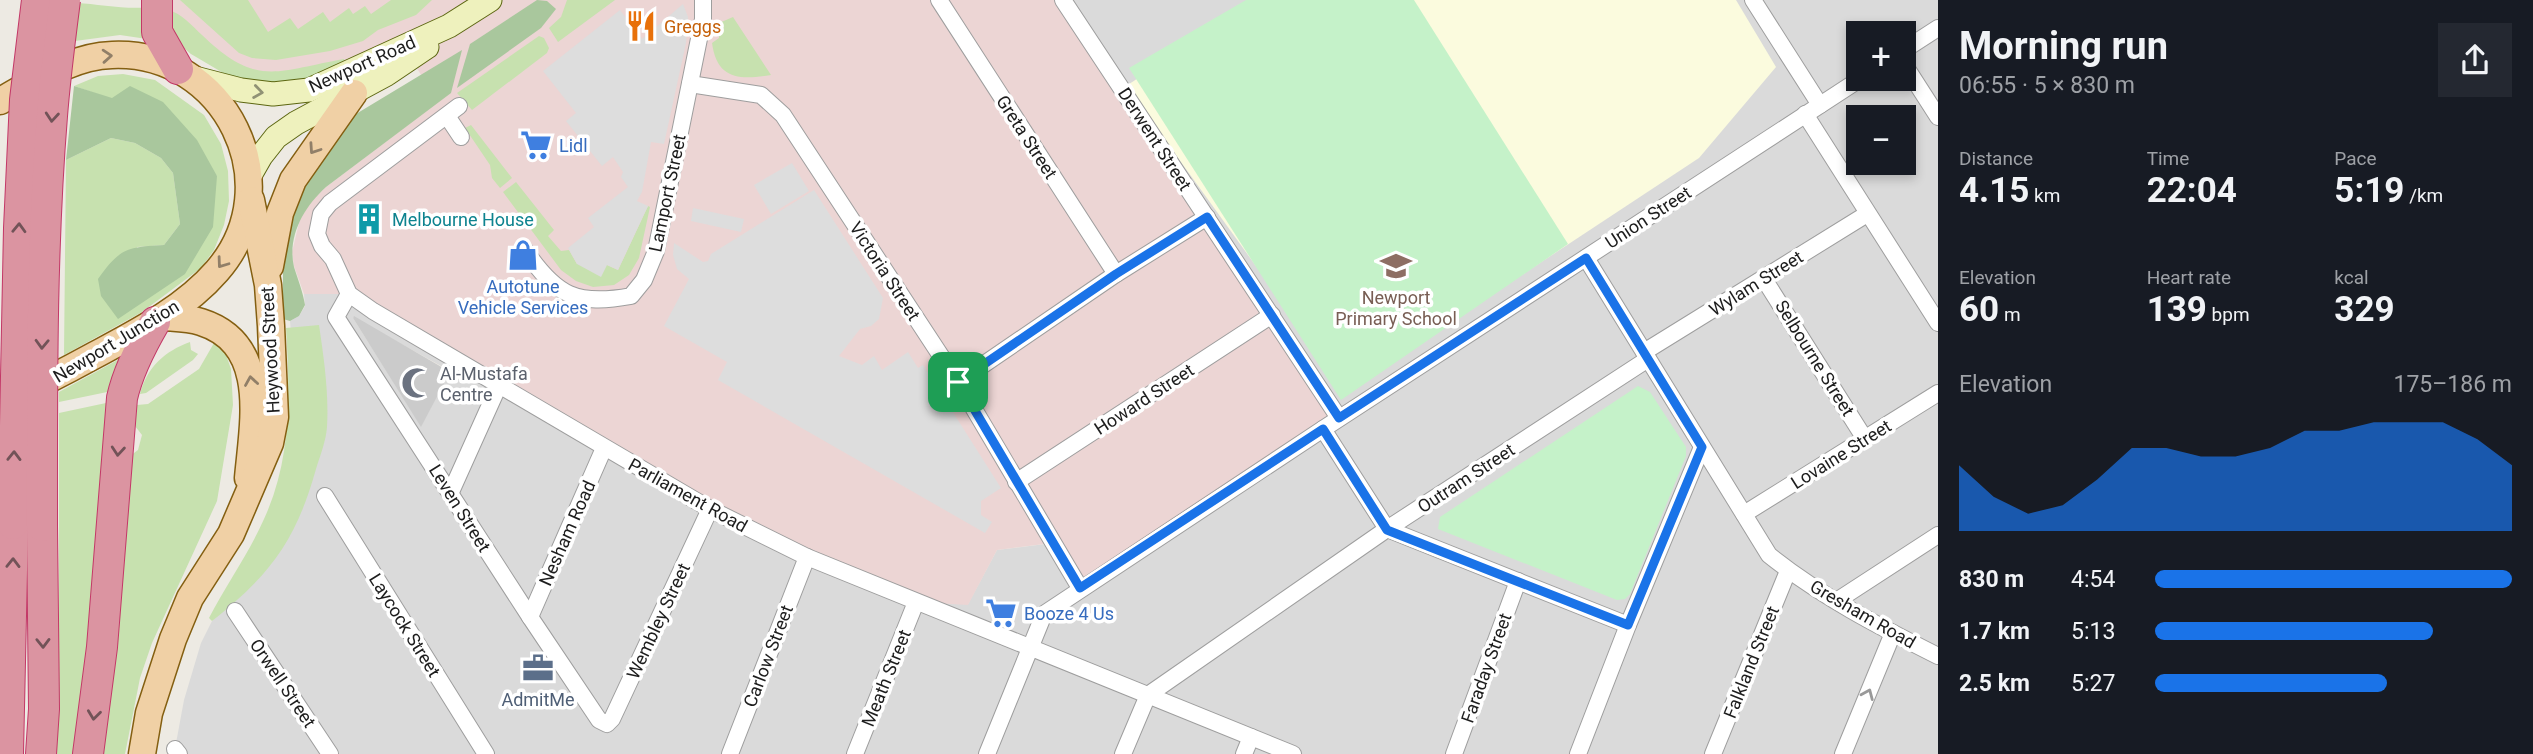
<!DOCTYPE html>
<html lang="en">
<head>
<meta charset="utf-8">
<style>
  :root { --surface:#171b24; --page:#242831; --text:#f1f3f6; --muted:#9ea1a6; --accent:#1a73e8 }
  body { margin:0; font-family:Roboto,sans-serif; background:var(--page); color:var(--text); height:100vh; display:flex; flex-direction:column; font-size:26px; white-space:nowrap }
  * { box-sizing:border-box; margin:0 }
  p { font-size:23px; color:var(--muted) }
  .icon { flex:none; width:38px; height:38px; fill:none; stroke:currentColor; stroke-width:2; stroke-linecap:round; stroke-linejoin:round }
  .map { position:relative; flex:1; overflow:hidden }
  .side { display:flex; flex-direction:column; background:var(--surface); width:595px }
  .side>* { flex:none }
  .tools { position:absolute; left:1846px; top:21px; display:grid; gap:14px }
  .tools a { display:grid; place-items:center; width:70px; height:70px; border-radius:0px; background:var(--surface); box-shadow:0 4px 10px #0003; font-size:35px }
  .pin { position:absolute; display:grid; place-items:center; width:60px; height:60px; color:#fff; margin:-30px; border-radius:14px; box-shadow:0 4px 10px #0006 }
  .round { display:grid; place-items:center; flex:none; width:74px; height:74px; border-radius:0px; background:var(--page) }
  .headline { display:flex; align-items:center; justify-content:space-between; height:119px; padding:0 21px }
  h1 { font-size:38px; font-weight:700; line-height:52px }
  .figures { display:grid; grid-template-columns:repeat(3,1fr); gap:10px; height:119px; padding:7px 21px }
  .figures div { display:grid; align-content:center }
  .figures b { font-size:35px; font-weight:700 }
  .figures small { font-size:19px; font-weight:400 }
  .figures p { font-size:19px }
  .chart { height:196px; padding:14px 21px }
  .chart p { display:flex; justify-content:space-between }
  .chart svg { width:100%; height:126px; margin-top:7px; fill:var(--accent); opacity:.7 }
  ul { padding:0 21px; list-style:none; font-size:23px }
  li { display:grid; grid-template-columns:112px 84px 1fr; align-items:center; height:52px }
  li i { height:18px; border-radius:9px; background:var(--accent) }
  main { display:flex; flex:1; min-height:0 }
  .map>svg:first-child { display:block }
  .residential { fill:#dadada; fill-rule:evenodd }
  .commercial { fill:#ecd5d4 }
  .education { fill:#fbfbde }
  .religious { fill:#cbcbcb }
  .grass { fill:#c7e1af }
  .forest { fill:#a9c79d }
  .park { fill:#c5f2c9 }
  .parking { fill:#ddd }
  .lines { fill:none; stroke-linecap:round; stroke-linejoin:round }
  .street-casing { stroke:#9e9e9e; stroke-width:18 }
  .secondary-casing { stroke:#5c6611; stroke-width:25 }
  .primary-casing { stroke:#845f11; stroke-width:29 }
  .highway-casing { stroke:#c33867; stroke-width:32 }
  .street { stroke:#fff; stroke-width:16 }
  .secondary { stroke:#eef1bd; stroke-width:23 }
  .primary { stroke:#f0d0a5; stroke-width:26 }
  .highway { stroke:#db94a1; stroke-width:30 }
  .highway-bridge-casing { stroke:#c33867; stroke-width:32; stroke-linecap:butt }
  .highway-bridge { stroke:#db94a1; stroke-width:30 }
  .oneway { stroke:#917f68 }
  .oneway2 { stroke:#909275 }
  .oneway3 { stroke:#725358 }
  .oneway4 { stroke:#999 }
  .route-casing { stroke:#fff; stroke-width:14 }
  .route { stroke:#1a73e8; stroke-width:9 }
  .labels { text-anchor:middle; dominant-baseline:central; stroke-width:7; stroke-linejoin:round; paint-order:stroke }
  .food-label { font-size:18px; fill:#c56008; stroke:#fff; text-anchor:start }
  .street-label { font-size:18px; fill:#1d1d1d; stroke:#fff }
  .shop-label { font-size:18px; fill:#366cbe; stroke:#fff; text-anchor:start }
  .culture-label { font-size:18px; fill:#0d838f; stroke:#fff; text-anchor:start }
  .education-label { font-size:18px; fill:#785e54; stroke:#fff }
  .worship-label { font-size:18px; fill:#5b616d; stroke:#fff; text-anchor:start }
  .service-label { font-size:18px; fill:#4e5e75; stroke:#fff }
</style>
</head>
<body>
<main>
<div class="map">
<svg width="1938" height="754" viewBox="0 0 1938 754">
  <rect width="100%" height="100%" fill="#edeae3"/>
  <path class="residential" d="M1063 0H1938V754H174L184 700 201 643 212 621 235 595 277 520 300 439 290 321 299 316 305 306 304 294H349L968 604 997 550 1053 543ZM1858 33H1904V79H1858ZM1858 117H1904V163H1858ZM353 317 450 371 421 426 353 318Z"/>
  <polygon class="commercial" points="168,0 1068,0 1339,418 1080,588 1052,543 997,550 968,605 916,602 807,557 349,294 304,294 294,266 292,252 300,219 310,202 326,187 438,102 408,54 289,85 191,54 176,41"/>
  <polygon class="education" points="1259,0 1736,0 1776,67 1699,158 1364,379 1334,374 1126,86"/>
  <polygon class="religious" points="354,316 450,372 421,427 353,318"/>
  <g class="grass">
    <polygon points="180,0 248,0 268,32 290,18 298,29 323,12 330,22 349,8 353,14 365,6 371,14 391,0 432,0 416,15 378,30 363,41 330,51 276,60 252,58 239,53"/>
    <polygon points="567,0 615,0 558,42 549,28 561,17"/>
    <path d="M78 3C96 4 131 10 146 7L147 39 120 35 75 41Z"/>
    <path d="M167 10C181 12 192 26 202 35 257 88 276 71 344 59L345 62 304 81 289 85 230 77 191 54 176 41 167 24Z"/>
    <path d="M733 17 771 75C740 80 717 80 712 43L719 38V23Z"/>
    <polygon points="539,36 544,38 549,48 547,53 472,110 457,93"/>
    <polygon points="123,74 155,80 204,115 221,144 228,171 229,201 224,225 214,250 201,268 142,312 64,355 66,160 111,138 135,143 161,158 173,173 180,224 164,245 137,247 118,318 217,176 112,99 74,86 98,76"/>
    <polygon points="471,125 512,178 500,188 492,178 490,165 465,128"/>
    <polygon points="516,182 554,230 548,236 561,251 569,250 577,264 607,265 618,270 648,206 650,207 639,258 629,275 614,285 593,287 576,281 561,270 503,192"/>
    <path d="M319 325C324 359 329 393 327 427 326 441 320 456 316 469 296 541 270 575 212 621L209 618C226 585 249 553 264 519 292 458 290 394 286 328Z"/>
    <path d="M190 342 191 350 198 354 193 360 146 393 140 394C147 367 165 351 190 342Z"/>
    <polygon points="214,343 225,352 231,369 233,405 217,501 152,643 140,678 125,754 95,754 130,456 138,450 142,435 135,426 137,405 148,404 199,369"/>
    <polygon points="125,356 112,391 59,402 59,392"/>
    <polygon points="106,403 112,403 76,754 55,754 59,636 59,413"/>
  </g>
  <g class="forest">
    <polygon points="537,0 547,1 556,9 541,28 457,88 470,44"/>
    <path d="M462 50 451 93 326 187C304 207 287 236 294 267 298 280 303 292 305 305L299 316 290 321 283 319V267L285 244 300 188 351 117Z"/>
    <path d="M74 86 112 98 130 86 163 102 197 140 217 176 213 227 185 274 118 319 101 296 98 279C120 248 127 247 164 245L180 224 173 173 161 158 135 143 111 138 66 160Z"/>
  </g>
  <g class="park">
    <polygon points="1246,0 1414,0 1568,244 1341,400 1129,68"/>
    <polygon points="1638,386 1650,392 1686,447 1686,456 1630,594 1625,599 1617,600 1438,529 1440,517"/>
  </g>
  <g class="parking">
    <polygon points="683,4 688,17 686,43 664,144 651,142 642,192 637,201 648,206 618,270 607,265 601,277 577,264 568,248 594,227 588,218 628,187 621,177 623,172 613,157 602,166 566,121 576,113 543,71 620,10 642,39"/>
    <polygon points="792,163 809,191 771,214 754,185"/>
    <polygon points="814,190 883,298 879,319 871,326 860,329 839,356 862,365 874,356 882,370 908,352 918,368 923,365 1001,488 981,501 981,515 992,522 985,533 718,380 727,362 664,326 689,279 677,269 673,255 674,243 703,262 708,261 711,254"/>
    <polygon points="693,208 744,219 741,232 691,221"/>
  </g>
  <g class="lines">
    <defs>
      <g id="street">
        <polyline points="939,0 1116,274"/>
        <polyline points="1063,0 1339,418"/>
        <polyline points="1753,0 1820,105"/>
        <polyline points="1904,50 1938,28"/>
        <polyline points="1904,64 1938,117"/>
        <polyline points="690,84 761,95 783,115 958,382 1080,588"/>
        <polyline points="459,106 330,203 321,214 317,234 322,246 333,259 349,294 373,311 710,509 807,557 1293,754"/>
        <polyline points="1805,114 1938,323"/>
        <polyline points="447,116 461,137"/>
        <path d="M525 250C556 296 577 306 631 296L644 280 656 251 703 19V0"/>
        <path d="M1586 258 1769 555C1820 596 1880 627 1938 656"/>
        <polyline points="1764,279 1865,439"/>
        <polyline points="349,294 336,317 530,617 599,720 607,724 612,719 710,509"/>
        <polyline points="1644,352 1867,214"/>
        <polyline points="958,382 1116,274 1207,217"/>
        <polyline points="1323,429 1387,529 1628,625"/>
        <polyline points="1016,482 1272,315"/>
        <polyline points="450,494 499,385"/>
        <polyline points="325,496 486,754"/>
        <polyline points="1744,514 1938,393"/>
        <polyline points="1838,600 1938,535"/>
        <polyline points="235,611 330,754"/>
        <polyline points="530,617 604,448"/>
        <polyline points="175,749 179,754"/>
        <polyline points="730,754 807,557"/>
        <polyline points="855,754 916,602"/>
        <polyline points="987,754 1044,614 1323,429 1860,79"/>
        <polyline points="1123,754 1148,695 1387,529 1648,359"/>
        <polyline points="1244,754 1251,737"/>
        <polyline points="1454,754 1518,581"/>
        <polyline points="1578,754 1628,625 1702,447"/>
        <polyline points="1713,754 1788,571"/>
        <polyline points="1843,754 1893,633"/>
      </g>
      <g id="secondary">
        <polyline points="191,77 241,90 273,94 309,90 449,26 490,0"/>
        <polyline points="249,177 261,156 276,137 296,123 387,74 427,47"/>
      </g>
      <g id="primary">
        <path d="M0 101C35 82 71 56 112 55 225 50 292 185 217 271 185 308 138 332 95 355 64 372 33 388 0 403"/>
        <polyline points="270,266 280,213 293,180 354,93"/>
        <path d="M163 317C175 318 189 318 201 322 270 344 253 422 248 478"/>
        <polyline points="142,754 149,713 173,639 190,598 231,534 270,443 275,417 271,326 268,285 251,200"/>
      </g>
      <g id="highway">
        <polyline points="157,0 157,32 178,69"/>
        <polyline points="8,754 13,524"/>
        <polyline points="41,754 44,709 42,526"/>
        <path d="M88 754 102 647 122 398C128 371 141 346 155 322"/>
      </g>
    </defs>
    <use href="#street" class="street-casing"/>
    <use href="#secondary" class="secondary-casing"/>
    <use href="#primary" class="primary-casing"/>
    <use href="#highway" class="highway-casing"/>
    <use href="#street" class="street"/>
    <use href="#secondary" class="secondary"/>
    <use href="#primary" class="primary"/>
    <use href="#highway" class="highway"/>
    <defs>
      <g id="highway-bridge">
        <polyline points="13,524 19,228 25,100 37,0"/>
        <path d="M42 526C42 389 41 252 52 116 55 77 60 39 65 0"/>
      </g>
    </defs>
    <use href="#highway-bridge" class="highway-bridge-casing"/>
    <use href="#highway-bridge" class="highway-bridge"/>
  </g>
  <defs><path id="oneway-chevron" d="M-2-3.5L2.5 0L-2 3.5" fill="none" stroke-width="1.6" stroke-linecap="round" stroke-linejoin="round" transform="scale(1.75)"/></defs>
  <g class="oneway">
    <use href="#oneway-chevron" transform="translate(107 56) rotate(-4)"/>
    <use href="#oneway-chevron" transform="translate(314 149) rotate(124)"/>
    <use href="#oneway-chevron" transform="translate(222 263) rotate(126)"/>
    <use href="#oneway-chevron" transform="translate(251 381) rotate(-99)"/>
  </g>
  <use class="oneway2" href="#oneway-chevron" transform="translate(258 92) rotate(8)"/>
  <g class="oneway3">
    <use href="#oneway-chevron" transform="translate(52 117) rotate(95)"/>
    <use href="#oneway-chevron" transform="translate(19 228) rotate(-88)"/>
    <use href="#oneway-chevron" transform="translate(42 344) rotate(92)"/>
    <use href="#oneway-chevron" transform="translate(118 451) rotate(95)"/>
    <use href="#oneway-chevron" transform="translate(14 456) rotate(-89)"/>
    <use href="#oneway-chevron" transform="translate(13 563) rotate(-89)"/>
    <use href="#oneway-chevron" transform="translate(43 643) rotate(89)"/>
    <use href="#oneway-chevron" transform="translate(94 715) rotate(97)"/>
  </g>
  <use class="oneway4" href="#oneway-chevron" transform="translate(1868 694) rotate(-67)"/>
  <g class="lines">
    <defs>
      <polygon id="route" points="1207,217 1339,418 1586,258 1702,447 1628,625 1387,530 1323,429 1080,588 958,382 1116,274"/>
    </defs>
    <use href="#route" class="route-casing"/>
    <use href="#route" class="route"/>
  </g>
  <defs>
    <symbol id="restaurant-bare" viewBox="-9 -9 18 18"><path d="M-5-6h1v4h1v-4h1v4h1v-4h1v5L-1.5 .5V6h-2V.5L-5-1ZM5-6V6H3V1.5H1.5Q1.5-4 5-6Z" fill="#e8710a" stroke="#fff" stroke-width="2.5" paint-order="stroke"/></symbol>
    <symbol id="supermarket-bare" viewBox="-9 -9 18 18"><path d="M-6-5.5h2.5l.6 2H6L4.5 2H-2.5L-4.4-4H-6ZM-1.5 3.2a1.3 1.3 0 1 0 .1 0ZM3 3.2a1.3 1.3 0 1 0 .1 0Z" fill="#3f7fe0" stroke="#fff" stroke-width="2.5" paint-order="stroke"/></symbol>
    <symbol id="building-bare" viewBox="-9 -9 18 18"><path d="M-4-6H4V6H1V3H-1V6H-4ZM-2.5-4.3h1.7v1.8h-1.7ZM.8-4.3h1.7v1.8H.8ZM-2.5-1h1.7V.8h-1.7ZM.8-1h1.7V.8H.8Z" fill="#0f9aa8" stroke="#fff" stroke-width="2.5" paint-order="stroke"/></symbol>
    <symbol id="shop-bare" viewBox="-9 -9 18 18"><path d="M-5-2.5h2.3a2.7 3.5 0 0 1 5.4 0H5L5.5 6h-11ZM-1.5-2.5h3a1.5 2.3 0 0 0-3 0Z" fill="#3f7fe0" stroke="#fff" stroke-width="2.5" paint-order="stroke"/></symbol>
    <symbol id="school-bare" viewBox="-9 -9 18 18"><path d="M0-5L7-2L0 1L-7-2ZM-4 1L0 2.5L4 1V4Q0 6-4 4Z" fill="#8d6e63" stroke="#fff" stroke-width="2.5" paint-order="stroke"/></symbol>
    <symbol id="mosque-bare" viewBox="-9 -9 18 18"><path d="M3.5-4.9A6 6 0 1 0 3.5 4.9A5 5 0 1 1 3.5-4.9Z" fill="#6b7280" stroke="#fff" stroke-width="2.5" paint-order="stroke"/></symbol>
    <symbol id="office-bare" viewBox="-9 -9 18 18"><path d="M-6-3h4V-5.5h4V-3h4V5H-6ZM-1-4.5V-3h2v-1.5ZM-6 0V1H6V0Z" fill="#5c6f8a" stroke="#fff" stroke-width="2.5" paint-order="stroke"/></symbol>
  </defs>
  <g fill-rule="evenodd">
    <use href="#restaurant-bare" x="619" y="4" width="44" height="44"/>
    <use href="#supermarket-bare" x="514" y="123" width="44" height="44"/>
    <use href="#building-bare" x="347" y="197" width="44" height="44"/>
    <use href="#shop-bare" x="501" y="233" width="44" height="44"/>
    <use href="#school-bare" x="1374" y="244" width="44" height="44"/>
    <use href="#mosque-bare" x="395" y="361" width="44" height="44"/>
    <use href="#supermarket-bare" x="979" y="591" width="44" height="44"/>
    <use href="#office-bare" x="516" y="646" width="44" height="44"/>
  </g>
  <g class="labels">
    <g class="food-label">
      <text x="664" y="26">Greggs</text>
    </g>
    <g class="street-label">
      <text transform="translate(362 64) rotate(-24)">Newport Road</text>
      <text transform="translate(1027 137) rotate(57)">Greta Street</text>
      <text transform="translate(1155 139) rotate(57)">Derwent Street</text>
      <text transform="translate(667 193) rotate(-78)">Lamport Street</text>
      <text transform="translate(1648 217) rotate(-33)">Union Street</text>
      <text transform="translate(885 271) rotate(57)">Victoria Street</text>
      <text transform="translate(1756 283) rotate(-32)">Wylam Street</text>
      <text transform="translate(116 341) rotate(-31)">Newport Junction</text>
      <text transform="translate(270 350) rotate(-93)">Heywood Street</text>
      <text transform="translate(1815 358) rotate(58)">Selbourne Street</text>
      <text transform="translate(1144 399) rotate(-33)">Howard Street</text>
      <text transform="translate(1841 454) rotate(-32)">Lovaine Street</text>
      <text transform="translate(1466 478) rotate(-33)">Outram Street</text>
      <text transform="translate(688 495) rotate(29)">Parliament Road</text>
      <text transform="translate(460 508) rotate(58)">Leven Street</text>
      <text transform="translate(567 533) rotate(-66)">Nesham Road</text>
      <text transform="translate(1863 614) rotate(30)">Gresham Road</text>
      <text transform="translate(658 621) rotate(-65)">Wembley Street</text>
      <text transform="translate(405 625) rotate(58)">Laycock Street</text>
      <text transform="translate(768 656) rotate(-69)">Carlow Street</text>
      <text transform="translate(1751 662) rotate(-68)">Falkland Street</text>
      <text transform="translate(1486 668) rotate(-70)">Faraday Street</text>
      <text transform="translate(886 678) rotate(-68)">Meath Street</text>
      <text transform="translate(283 683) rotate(56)">Orwell Street</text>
    </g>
    <g class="shop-label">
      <text x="559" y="145">Lidl</text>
      <text x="523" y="286" text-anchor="middle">Autotune<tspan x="523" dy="21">Vehicle Services</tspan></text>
      <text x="1024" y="613">Booze 4 Us</text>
    </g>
    <g class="culture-label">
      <text x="392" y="219">Melbourne House</text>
    </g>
    <g class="education-label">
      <text x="1396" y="297">Newport<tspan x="1396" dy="21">Primary School</tspan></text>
    </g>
    <g class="worship-label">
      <text x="440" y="373">Al-Mustafa<tspan x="440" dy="21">Centre</tspan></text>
    </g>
    <g class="service-label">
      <text x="538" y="699">AdmitMe</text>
    </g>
  </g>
</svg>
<div class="tools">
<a>+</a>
<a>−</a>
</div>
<div class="pin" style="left:958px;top:382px;background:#1e9e55"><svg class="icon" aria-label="arrive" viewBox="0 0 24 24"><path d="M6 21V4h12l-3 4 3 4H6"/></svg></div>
</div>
<section class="side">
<div class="headline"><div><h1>Morning run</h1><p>06:55 · 5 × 830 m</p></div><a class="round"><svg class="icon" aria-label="share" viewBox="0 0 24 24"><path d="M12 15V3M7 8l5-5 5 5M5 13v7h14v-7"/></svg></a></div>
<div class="figures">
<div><p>Distance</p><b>4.15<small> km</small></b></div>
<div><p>Time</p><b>22:04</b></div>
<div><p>Pace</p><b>5:19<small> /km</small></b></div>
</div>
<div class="figures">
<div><p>Elevation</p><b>60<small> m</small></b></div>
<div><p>Heart rate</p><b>139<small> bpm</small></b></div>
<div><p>kcal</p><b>329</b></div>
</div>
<div class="chart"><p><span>Elevation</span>175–186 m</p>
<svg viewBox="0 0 160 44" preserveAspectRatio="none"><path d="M0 44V21L10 32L20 38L30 35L40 26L50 15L60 15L70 18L80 18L90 15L100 9L110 9L120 6L130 6L140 6L150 12L160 21V44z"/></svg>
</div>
<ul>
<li><b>830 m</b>4:54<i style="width:100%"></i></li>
<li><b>1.7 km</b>5:13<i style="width:78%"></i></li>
<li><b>2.5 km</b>5:27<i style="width:65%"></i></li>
</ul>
</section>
</main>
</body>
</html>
